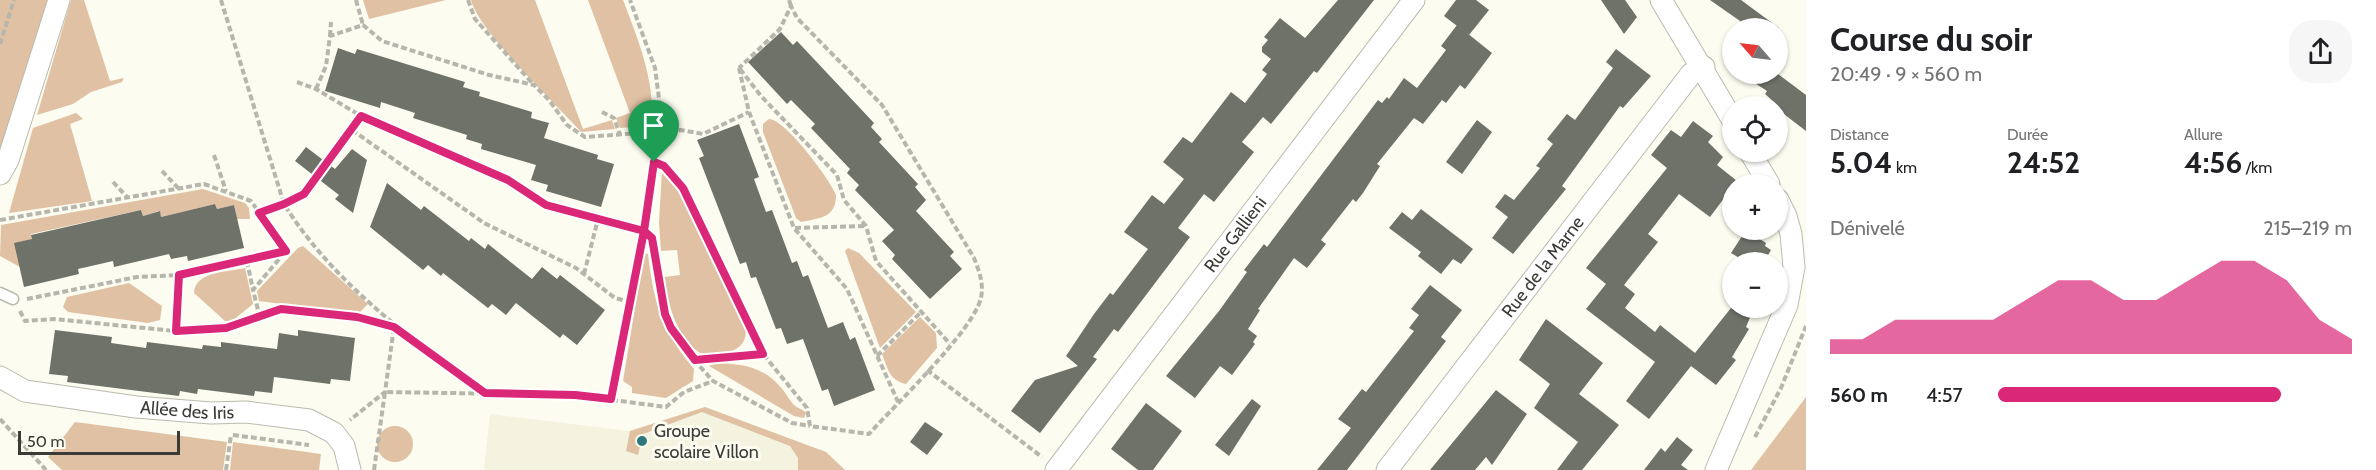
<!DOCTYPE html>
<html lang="fr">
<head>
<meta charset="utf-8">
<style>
  :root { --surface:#fff; --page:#f6f6f6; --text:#202124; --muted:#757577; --accent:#db2777 }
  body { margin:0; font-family:Cabin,sans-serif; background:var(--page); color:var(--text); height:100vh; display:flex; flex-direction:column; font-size:22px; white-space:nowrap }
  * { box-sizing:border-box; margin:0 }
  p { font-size:20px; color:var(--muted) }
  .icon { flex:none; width:33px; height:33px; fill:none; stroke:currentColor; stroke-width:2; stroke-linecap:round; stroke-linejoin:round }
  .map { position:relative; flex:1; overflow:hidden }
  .details { display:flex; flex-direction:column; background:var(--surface); width:570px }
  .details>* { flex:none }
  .needle { width:39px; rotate:298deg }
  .fabs { position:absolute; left:1722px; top:18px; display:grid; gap:12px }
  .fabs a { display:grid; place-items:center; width:66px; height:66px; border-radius:50%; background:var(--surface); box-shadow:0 2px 4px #0004; font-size:30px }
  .scale { position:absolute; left:18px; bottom:15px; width:162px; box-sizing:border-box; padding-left:6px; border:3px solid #3b3b37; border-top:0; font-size:16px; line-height:21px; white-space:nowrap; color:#3b3b37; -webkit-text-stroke:4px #fcfcf0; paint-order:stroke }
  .pin { position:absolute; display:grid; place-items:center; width:51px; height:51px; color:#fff; margin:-62px -26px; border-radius:50% 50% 50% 0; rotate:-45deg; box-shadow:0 0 6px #0007 }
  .pin .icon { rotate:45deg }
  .round { display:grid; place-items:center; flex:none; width:63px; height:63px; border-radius:24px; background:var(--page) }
  .summary { display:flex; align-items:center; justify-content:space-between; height:102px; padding:0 24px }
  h1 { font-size:33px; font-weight:700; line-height:45px }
  .figures { display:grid; grid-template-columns:repeat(3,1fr); gap:9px; height:102px; padding:6px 24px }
  .figures div { display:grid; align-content:center }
  .figures b { font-size:30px; font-weight:700 }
  .figures small { font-size:16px; font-weight:400 }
  .figures p { font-size:16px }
  .chart { height:168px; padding:12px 24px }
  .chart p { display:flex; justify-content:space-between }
  .chart svg { width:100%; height:108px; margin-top:6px; fill:var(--accent); opacity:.7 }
  ul { padding:0 24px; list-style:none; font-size:20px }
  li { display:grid; grid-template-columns:96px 72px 1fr; align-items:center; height:45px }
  li i { height:15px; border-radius:8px; background:var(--accent) }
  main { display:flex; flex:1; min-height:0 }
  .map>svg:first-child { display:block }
  .built { fill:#f4f3df }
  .green { fill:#e0c1a3 }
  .building { fill:#6e7268 }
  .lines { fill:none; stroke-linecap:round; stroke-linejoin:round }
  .lane-casing { stroke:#bbbaaf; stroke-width:13 }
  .street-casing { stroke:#bbbaaf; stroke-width:23 }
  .path { stroke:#b6b6ad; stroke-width:4; stroke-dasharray:6 3; stroke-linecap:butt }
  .lane { stroke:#fff; stroke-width:10 }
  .street { stroke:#fff; stroke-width:21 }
  .route-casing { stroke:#fff; stroke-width:12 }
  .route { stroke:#db2777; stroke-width:8 }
  .poi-dot { fill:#2e787c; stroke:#fcfcf0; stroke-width:2 }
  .labels { text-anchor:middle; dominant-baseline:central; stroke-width:6; stroke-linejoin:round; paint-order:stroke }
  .street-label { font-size:18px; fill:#3b3b37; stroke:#fcfcf0 }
  .poi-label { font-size:18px; fill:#3b3b37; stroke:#fcfcf0; text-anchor:start }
</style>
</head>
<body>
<main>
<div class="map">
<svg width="1806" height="470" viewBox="0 0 1806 470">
  <rect width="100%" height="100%" fill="#fcfcf0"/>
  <polygon class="built" points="705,407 826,452 845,470 484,470 490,414 630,431"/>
  <g class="green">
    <polygon points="0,0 51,0 0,159"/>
    <polygon points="71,0 84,0 110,81 124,78 122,82 91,92 73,104 37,115"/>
    <polygon points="363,0 446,0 369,19"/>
    <path d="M471 0H535L583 129 612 120 615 129 581 132C557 105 479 32 471 0Z"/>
    <path d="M588 0H623C639 42 655 80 652 126L620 128 616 118 630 113Z"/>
    <polygon points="76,113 83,119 70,124 92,201 9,213 33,128"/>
    <path d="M769 119C785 119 830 179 836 195 836 218 820 218 801 222L796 218 763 132V124Z"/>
    <path d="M662 170 678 188 745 325C751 353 721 356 700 353 676 337 668 304 664 277L680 275 677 250 661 251 659 223Z"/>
    <polygon points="203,189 245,203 249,208 250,219 237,219 234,205 217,209 215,204 161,217 159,211 143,216 141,210 31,234 32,239 20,267 0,256 1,225"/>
    <polygon points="303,246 368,304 358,314 259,301 257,291 298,248"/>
    <polygon points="848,248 859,253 916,312 880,348 845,251"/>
    <path d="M644 253 648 254C654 303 661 330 694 369L693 381 666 398 632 393V387L623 381Z"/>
    <path d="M245 268 253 304 232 321H225L194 293C195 271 228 272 245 268Z"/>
    <polygon points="129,283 162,306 160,320 148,323 68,312 63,307 67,297"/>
    <path d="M920 317 936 333 937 348 906 384C889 380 888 369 882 354Z"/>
    <path d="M716 363C744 364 765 367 783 390 787 395 790 401 794 405 798 409 802 408 806 413L804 418 794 416 709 366Z"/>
    <polygon points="1806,397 1806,470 1751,470"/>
    <polygon points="705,407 826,452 845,470 798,470 798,458 790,446 702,412 643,434 638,455 626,451 630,431"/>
    <polygon points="75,422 227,442 223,470 62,470 48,457"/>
    <circle cx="395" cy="444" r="18"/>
    <polygon points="233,442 321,454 319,470 230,470"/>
  </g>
  <g class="building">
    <polygon points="1338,0 1374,0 1317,73 1314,71 1271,124 1263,117 1242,142 1254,152 1214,202 1204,194 1178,228 1190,237 1118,332 1114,329 1093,357 1097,359 1040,433 1011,411 1035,380 1078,366 1066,356 1094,314 1110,293 1113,295 1148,249 1124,232 1152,195 1164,204 1184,179 1163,162 1183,137 1192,143 1231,92 1245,103 1267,74 1262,70 1271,59 1262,52 1262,47 1268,40 1264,37 1280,18 1305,38"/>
    <polygon points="1456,0 1476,0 1489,10 1469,35 1444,16"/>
    <polygon points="1601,0 1625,0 1637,17 1624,34"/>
    <polygon points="1710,0 1741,0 1779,28 1750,28"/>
    <polygon points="1457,25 1492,53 1465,89 1460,85 1446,103 1442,100 1423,124 1414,118 1377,164 1380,166 1363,193 1356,202 1353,199 1321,240 1326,244 1307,268 1294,258 1258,309 1260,310 1248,329 1257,336 1253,342 1255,344 1232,375 1220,366 1195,398 1166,376 1219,311 1247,272 1244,270 1264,244 1267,247 1378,100 1382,103 1387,97 1389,99 1404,78 1417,88 1446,50 1441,46"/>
    <polygon points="781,32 793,45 797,41 874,123 871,127 882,139 879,142 918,184 915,187 926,200 916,211 954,252 950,256 962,269 930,299 892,259 895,255 882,241 894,230 855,190 859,185 847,173 850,169 811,128 815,124 791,100 787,104 748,62"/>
    <polygon points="338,48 355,54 357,49 465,82 463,87 480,92 479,96 532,112 531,118 549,123 544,138 598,155 597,159 614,164 601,207 546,191 548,185 531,180 536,165 481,149 482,144 466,139 467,135 413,118 415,113 381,102 380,108 325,91"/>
    <polygon points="1616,49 1651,76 1623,108 1620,106 1562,186 1566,189 1513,254 1492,238 1508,217 1495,207 1505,194 1514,200 1540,168 1536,166 1553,144 1547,139 1567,114 1575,120 1613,68 1606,62"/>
    <polygon points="1741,74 1778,74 1806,95 1806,131 1772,105 1774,102 1765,94 1767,91"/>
    <polygon points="1477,120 1492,132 1462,174 1446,162"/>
    <polygon points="1693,121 1713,136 1708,142 1723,157 1717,165 1737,181 1710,217 1679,194 1648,234 1658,242 1624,285 1635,294 1625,308 1655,332 1660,325 1695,353 1731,308 1754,308 1746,327 1749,329 1732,357 1736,360 1716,385 1691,366 1649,419 1626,401 1655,362 1586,309 1606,284 1586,268 1667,168 1651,155 1671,130 1681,137"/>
    <polygon points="739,124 759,177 754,179 766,212 772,210 792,263 797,261 803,277 808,275 828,328 843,322 850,340 855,337 875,390 834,406 828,389 822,391 803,339 787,344 781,328 776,329 756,277 751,278 746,262 740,264 699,158 704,156 697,140"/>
    <polygon points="306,147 335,169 352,149 367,160 353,213 335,199 339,195 295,161"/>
    <polygon points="387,183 421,210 424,206 469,241 471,238 485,249 488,244 532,279 542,267 557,279 560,275 605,310 577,345 563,334 560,338 516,303 506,315 492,304 488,308 443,273 441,276 428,265 423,270 370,227"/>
    <polygon points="215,204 217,209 234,205 244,248 188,261 187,256 171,259 169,254 114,267 113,261 78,269 79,274 24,287 14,243 32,239 31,235 141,210 143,216 160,211 161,217"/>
    <polygon points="1421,209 1473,249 1461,264 1453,259 1441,274 1418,256 1421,252 1389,228 1402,212 1412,220"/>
    <polygon points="1746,230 1766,243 1765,246 1771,250 1764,262 1746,262 1731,253"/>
    <polygon points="1430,285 1462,310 1441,337 1446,341 1347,470 1317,470 1351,428 1338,419 1362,389 1366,392 1414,331 1409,328 1419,315 1411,309"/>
    <polygon points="1546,319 1603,363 1579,394 1619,425 1582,470 1557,470 1578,442 1534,408 1550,384 1519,360"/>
    <polygon points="55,330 112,337 111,343 146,348 147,342 202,349 203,345 221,347 221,342 277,349 279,333 298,336 298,330 355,338 350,381 331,379 330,384 274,377 272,393 255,391 254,396 198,389 197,394 180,391 179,396 67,382 68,376 49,374"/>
    <polygon points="1496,390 1527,414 1492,465 1486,457 1475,470 1430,470"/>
    <polygon points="1252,399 1261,406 1229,456 1215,445"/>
    <polygon points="1146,403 1182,431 1153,470 1138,470 1111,449"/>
    <polygon points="925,422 943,434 927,455 910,442"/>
    <polygon points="1677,437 1693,450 1681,465 1688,470 1644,470 1661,448 1665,452"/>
  </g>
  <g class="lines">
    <defs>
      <polyline id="lane" points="0,293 13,299"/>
      <g id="street">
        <polyline points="1661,0 1732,119"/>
        <polyline points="1750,152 1769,184"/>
        <polyline points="0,174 8,160 59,0"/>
        <path id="s1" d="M0 377 25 391 136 407 211 413 246 412 309 420 334 433 344 446 350 470"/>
        <path id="s2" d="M1056 470 1414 0"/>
        <path id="s3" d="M1387 470 1691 74 1704 67"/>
        <polyline points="1716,470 1787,305 1794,267 1791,234 1786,216 1778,200"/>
      </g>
    </defs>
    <use href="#lane" class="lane-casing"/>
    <use href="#street" class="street-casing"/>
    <g class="path">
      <path d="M221 0 284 204C333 283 411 339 485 393"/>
      <polyline points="356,0 363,25"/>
      <polyline points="468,0 475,19 533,84"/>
      <polyline points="789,0 791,6"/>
      <polyline points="330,36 331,22"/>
      <polyline points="0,44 14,0"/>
      <polyline points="739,68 749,112 794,228 847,289 898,402"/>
      <polyline points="740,69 761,96 837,175 844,200 866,226 876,261 950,344"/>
      <polyline points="297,82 316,89 361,116 508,180 546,205 644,231 652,238 665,314 671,328 695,361 713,381 792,423 810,426"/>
      <polyline points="316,89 326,66 330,36 363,25 382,41 489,75 534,85 549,100 567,125 585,137 681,130 703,134 749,112"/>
      <polyline points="602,112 614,118 620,135"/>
      <polyline points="352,130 484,223 576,268 615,298 630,302"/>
      <polyline points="214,155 226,191"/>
      <path d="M654 162 664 166 683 188 763 354 807 408 810 426 869 434C894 406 973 331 981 298 984 283 979 271 974 258L882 105 797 18 791 6 780 29 739 68"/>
      <polyline points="162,171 180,190"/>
      <polyline points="113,182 128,198"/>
      <polyline points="259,213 284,204 304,194 361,116"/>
      <polyline points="0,220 204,184 251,201 286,251"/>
      <polyline points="795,228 865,226"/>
      <polyline points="247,261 253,290"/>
      <polyline points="584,274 598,219"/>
      <polyline points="27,299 137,277 179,275 286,251"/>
      <polyline points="20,311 25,321 54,319 175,331 227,328 281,309 357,317 394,327 385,392 350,420"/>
      <polyline points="260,318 253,290 285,252"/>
      <polyline points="175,331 179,275"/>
      <polyline points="877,356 921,312"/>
      <polyline points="695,360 763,354"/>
      <polyline points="927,370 1042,457"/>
      <polyline points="611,399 644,231 661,114 655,68 630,0"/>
      <polyline points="0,419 46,470"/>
      <polyline points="233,435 309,445"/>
      <polyline points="1755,437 1781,388 1806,326"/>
      <polyline points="226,470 231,435"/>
      <polyline points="374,470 385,392 575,395 666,407 684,392 713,381"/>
    </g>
    <use href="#lane" class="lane"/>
    <use href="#street" class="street"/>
  </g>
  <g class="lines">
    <defs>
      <polyline id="route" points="654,162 644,231 611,399 575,395 485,393 394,327 357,317 281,309 226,328 176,331 179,275 286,251 259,213 284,204 304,194 361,116 508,180 546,205 644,231 652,238 665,314 671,328 695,360 763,354 683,188 664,166 654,162"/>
    </defs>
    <use href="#route" class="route-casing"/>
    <use href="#route" class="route"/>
  </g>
  <circle class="poi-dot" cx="642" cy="441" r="6"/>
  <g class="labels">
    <g class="street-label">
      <text stroke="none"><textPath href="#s2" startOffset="296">Rue Gallieni</textPath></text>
      <text stroke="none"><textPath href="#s3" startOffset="256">Rue de la Marne</textPath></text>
      <text stroke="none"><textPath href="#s1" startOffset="192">Allée des Iris</textPath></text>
    </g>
    <g class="poi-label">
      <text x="654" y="431">Groupe<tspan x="654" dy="21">scolaire Villon</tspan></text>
    </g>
  </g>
</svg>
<div class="fabs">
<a><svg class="needle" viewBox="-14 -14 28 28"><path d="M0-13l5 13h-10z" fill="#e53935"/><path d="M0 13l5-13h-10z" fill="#757577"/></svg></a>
<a><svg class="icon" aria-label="locate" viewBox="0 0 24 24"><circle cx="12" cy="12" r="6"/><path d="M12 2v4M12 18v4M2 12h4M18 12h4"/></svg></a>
<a>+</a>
<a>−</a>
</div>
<div class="scale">50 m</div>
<div class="pin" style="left:654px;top:162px;background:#1e9e55"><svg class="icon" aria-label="arrive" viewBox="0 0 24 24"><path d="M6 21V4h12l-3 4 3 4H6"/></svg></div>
</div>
<section class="details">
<div class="summary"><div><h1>Course du soir</h1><p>20:49 · 9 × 560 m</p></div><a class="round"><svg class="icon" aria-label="share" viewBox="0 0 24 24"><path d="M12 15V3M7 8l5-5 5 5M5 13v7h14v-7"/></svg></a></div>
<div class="figures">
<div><p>Distance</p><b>5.04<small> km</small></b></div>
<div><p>Durée</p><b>24:52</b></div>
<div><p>Allure</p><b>4:56<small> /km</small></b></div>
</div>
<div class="chart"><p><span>Dénivelé</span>215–219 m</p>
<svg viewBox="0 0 160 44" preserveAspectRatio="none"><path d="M0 44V38L10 38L20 30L30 30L40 30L50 30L60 22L70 14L80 14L90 22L100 22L110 14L120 6L130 6L140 14L150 30L160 38V44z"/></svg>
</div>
<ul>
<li><b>560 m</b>4:57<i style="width:80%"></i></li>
</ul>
</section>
</main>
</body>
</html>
